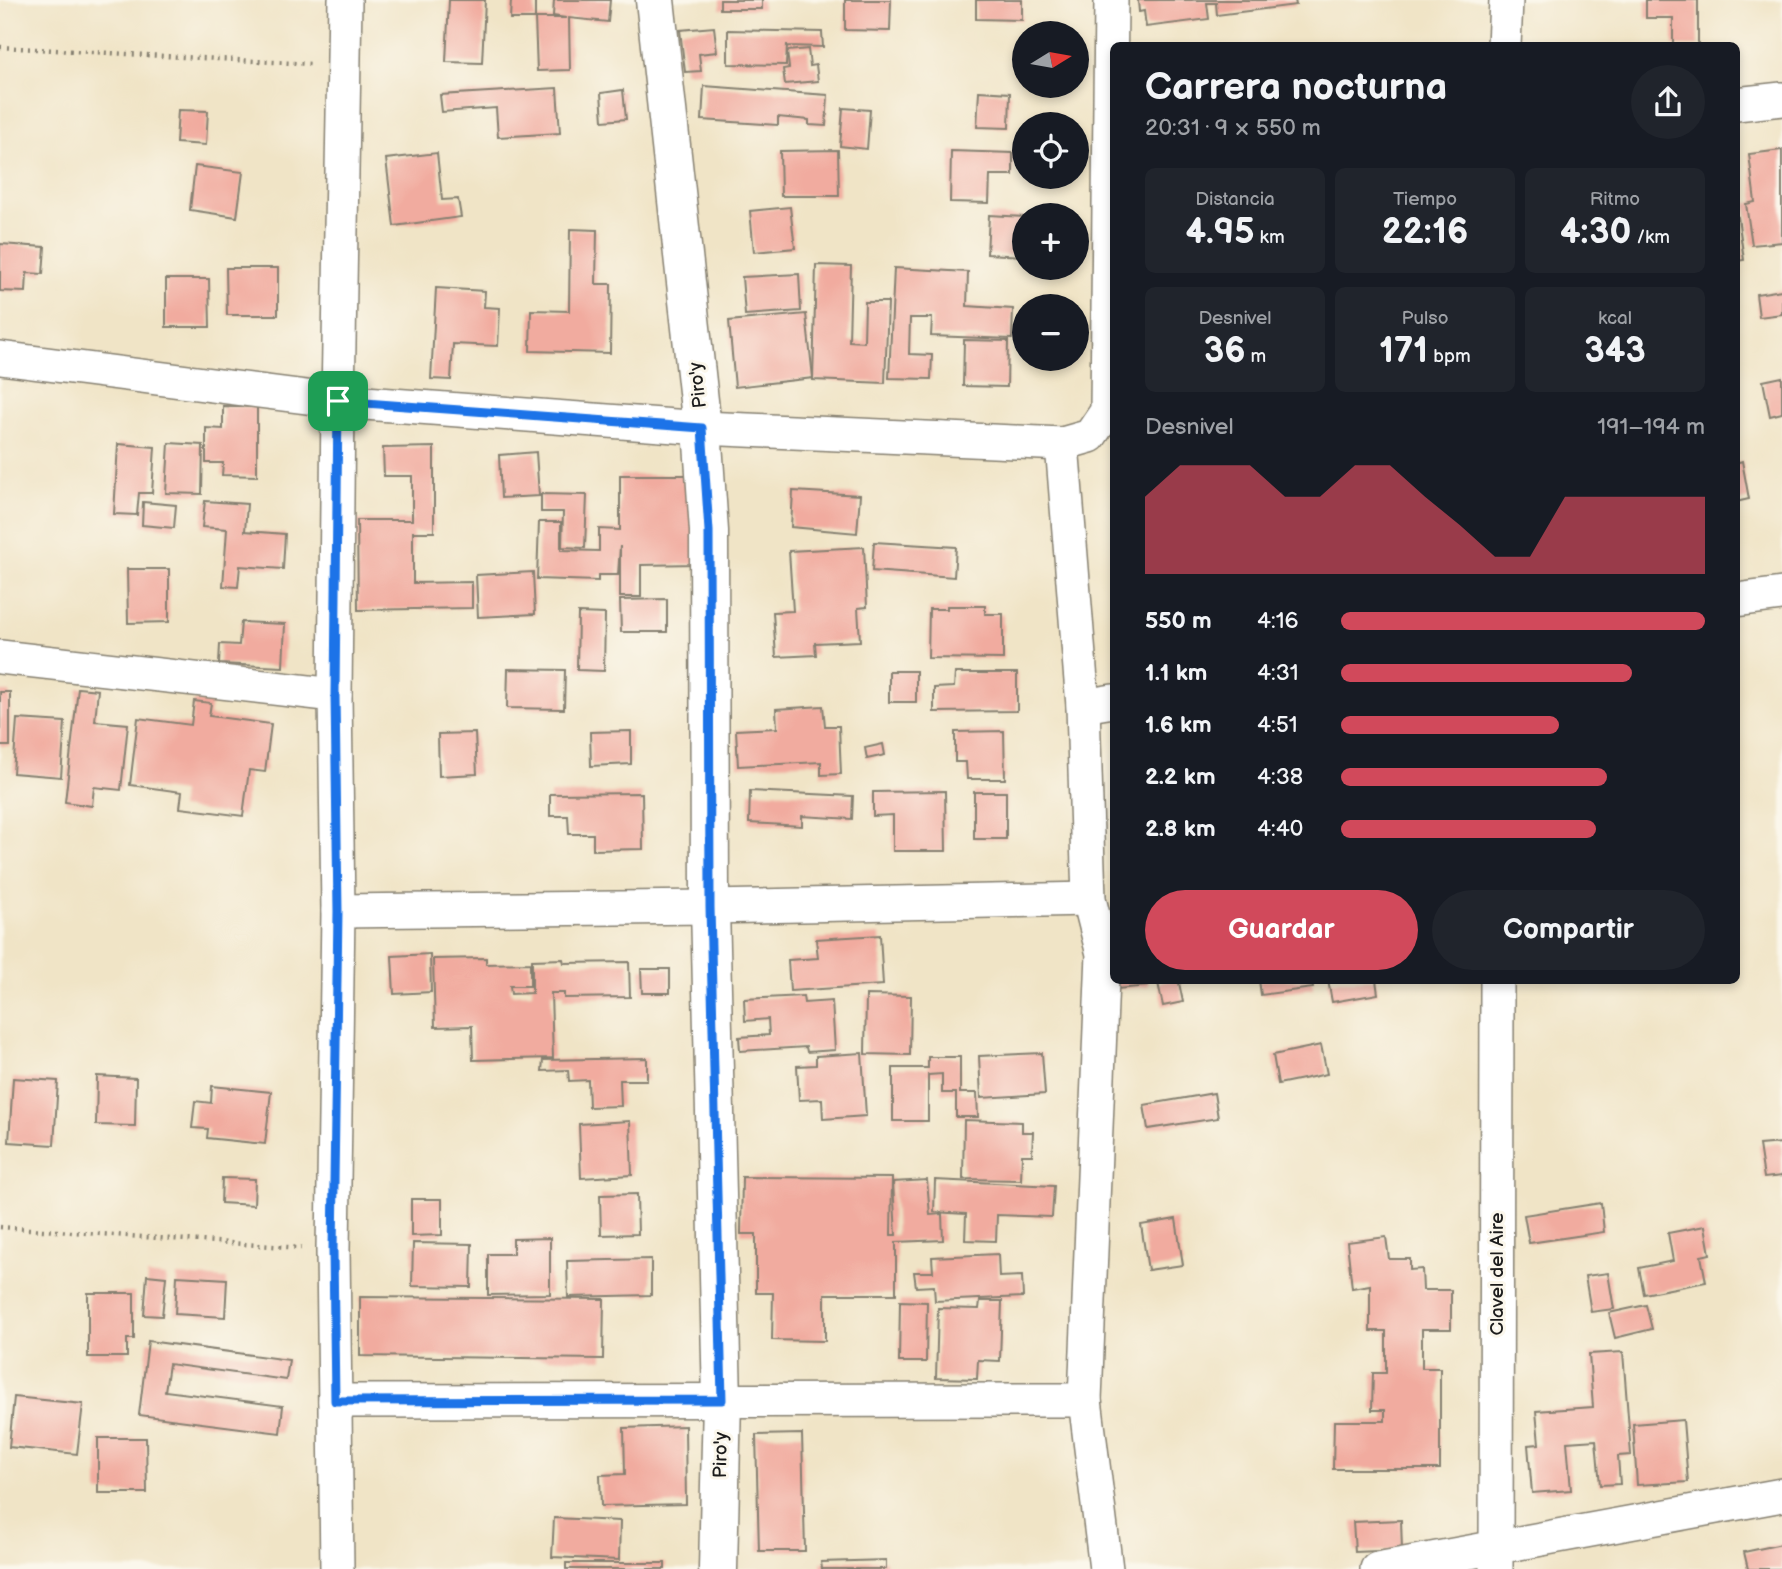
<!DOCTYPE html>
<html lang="es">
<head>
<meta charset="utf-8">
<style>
  :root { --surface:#171b24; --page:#20242c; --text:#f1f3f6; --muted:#9ea1a6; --accent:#d1495b }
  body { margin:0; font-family:"Balsamiq Sans",sans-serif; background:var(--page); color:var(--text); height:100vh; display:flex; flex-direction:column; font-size:26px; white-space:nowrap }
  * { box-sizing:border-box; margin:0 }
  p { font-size:23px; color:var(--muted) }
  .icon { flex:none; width:38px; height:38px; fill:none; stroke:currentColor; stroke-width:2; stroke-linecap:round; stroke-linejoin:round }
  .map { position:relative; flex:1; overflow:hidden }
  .side { position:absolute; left:1110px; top:42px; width:630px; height:942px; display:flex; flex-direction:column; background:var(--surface); border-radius:10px; box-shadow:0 4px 10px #0003 }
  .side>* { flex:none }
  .needle { width:46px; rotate:79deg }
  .tools { position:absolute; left:1012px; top:21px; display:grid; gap:14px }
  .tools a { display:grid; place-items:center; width:77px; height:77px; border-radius:50%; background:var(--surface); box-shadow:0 4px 10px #0003; font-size:35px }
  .pin { position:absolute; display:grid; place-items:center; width:60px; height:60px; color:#fff; margin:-30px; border-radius:14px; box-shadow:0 4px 10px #0006 }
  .round { display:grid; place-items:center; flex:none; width:74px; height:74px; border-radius:37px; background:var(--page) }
  .summary { display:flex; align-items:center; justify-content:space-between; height:119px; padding:0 35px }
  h1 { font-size:38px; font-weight:700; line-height:52px }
  .figures { display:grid; grid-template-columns:repeat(3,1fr); gap:10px; height:119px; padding:7px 35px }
  .figures div { display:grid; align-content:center; border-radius:10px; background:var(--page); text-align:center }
  .figures b { font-size:35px; font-weight:700 }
  .figures small { font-size:19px; font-weight:400 }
  .figures p { font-size:19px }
  .chart { height:196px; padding:14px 35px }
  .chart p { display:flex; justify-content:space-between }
  .chart svg { width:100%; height:126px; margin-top:7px; fill:var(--accent); opacity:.7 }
  .cta { display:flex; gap:14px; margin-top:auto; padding:14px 35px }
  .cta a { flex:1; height:80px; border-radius:42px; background:var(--accent); color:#fff; font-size:28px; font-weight:700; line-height:80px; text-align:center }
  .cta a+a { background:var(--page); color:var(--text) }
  ul { padding:0 35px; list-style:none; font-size:23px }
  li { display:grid; grid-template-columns:112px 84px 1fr; align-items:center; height:52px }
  li i { height:18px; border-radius:9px; background:var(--accent) }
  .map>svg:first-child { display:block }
  .building { fill:#f1ab9f }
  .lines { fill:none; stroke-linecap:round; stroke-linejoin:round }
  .street-casing { stroke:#868071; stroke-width:36 }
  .secondary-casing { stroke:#868071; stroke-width:41 }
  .path { stroke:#868071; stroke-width:4.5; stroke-dasharray:2 5; stroke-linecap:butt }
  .street { stroke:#fff; stroke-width:33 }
  .secondary { stroke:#fff; stroke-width:38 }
  .route-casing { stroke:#fff; stroke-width:14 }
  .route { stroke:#1a73e8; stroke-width:9 }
  .labels { text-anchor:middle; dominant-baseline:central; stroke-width:6; stroke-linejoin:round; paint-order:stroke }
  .street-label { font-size:19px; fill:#1c1c1c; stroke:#fbf7ec }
</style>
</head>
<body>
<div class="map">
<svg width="1782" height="1569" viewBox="0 0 1782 1569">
  <rect width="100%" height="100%" fill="#fbf7ec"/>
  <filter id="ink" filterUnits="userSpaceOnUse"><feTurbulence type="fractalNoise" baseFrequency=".0143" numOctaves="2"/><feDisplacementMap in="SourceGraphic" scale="14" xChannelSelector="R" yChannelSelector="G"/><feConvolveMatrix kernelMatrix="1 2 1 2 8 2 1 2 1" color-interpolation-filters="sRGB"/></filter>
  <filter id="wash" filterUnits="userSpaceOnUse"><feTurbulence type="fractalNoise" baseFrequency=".00686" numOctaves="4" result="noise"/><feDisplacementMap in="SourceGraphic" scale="28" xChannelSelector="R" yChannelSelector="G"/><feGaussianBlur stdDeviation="1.57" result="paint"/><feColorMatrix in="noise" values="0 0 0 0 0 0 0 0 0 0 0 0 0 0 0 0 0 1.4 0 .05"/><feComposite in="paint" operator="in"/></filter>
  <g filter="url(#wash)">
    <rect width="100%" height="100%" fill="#f0e4c6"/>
    <g id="blocks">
      <g class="building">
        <polygon points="449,0 485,0 482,63 446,62"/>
        <polygon points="511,0 535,0 535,19 510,19"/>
        <polygon points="554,0 610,0 608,22 569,18 570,70 537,71 535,18 566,18 553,16"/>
        <rect x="720" y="0" width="42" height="9"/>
        <polygon points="845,0 891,0 890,31 845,30"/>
        <polygon points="976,0 1022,0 1022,20 976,19"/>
        <polygon points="1138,0 1295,0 1296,5 1217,15 1216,3 1207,3 1209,19 1146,27 1144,11 1139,12"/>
        <polygon points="1646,0 1698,0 1698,46 1673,46 1673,18 1646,18"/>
        <polygon points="714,27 717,52 699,54 701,71 685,72 680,30"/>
        <polygon points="728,30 822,32 823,47 787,46 787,44 786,65 728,64"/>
        <polygon points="808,49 810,66 816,65 818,81 785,84 783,69 789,68 787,51"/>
        <polygon points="704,86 828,95 826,126 809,125 809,120 778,117 778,125 702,120"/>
        <polygon points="557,88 560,133 498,137 496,108 442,112 440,95"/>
        <polygon points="623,90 626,119 603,121 601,93"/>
        <polygon points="979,91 1010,93 1009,128 977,127"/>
        <polygon points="843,108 870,110 867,149 840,146"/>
        <polygon points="178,110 208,111 206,145 176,143"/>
        <polygon points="838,150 839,196 781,196 780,151"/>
        <polygon points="1782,150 1782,242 1752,245 1746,204 1755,202 1749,154"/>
        <polygon points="951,151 1013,153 1013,175 990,175 989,203 950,202"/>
        <polygon points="437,153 442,200 458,199 461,217 394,226 386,159"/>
        <polygon points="195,166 243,172 237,217 190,210"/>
        <polygon points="790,207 795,248 754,252 750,211"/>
        <polygon points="989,215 1024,217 1024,256 987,254"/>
        <polygon points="1738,217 1744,260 1736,261 1736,218"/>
        <polygon points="570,229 597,230 596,284 611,284 610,353 530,351 531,310 569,311"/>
        <polygon points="0,244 45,247 43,274 27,273 26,292 0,291"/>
        <polygon points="816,265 851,266 849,341 864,342 865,302 888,302 885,383 813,380"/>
        <polygon points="226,268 278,268 278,315 227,315"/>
        <polygon points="894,268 968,272 967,306 1013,309 1012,339 931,336 932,318 910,318 909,354 932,355 931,379 889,378"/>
        <polygon points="799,274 801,311 745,315 742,277"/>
        <polygon points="166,279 209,279 210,327 166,327"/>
        <polygon points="436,288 485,291 484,307 500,308 498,346 453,344 451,380 431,379"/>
        <polygon points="1782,290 1782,314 1759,317 1756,294"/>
        <polygon points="806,314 813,378 735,387 729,321"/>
        <polygon points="964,340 1008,341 1007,387 963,386"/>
        <polygon points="1782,377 1782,413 1770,416 1763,381"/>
        <polygon points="223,406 257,407 257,476 222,475 223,463 206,463 206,428 223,429"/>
        <polygon points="169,443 203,445 202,494 166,493"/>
        <polygon points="118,444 155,447 152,493 139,493 137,515 114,514"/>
        <polygon points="434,447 434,532 413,532 413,583 472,582 472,608 358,610 357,520 412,520 412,476 384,476 383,448"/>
        <polygon points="536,452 539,496 501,498 499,455"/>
        <polygon points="1742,461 1749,499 1736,502 1736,463"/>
        <polygon points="620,475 696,475 696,564 641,565 641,597 620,597 620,546 618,575 598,575 598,581 537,579 539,522 561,522 561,550 599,551 599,529 620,530"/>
        <polygon points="793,491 860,495 857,533 791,527"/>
        <polygon points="541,494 587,495 585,548 562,547 563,512 541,512"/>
        <polygon points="205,501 247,504 245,531 285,534 283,569 240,566 238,587 223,586 227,529 202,527"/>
        <polygon points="143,502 176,505 174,528 142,525"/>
        <polygon points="874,542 956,547 954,577 872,571"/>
        <polygon points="864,547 867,607 858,608 860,641 815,643 816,655 776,657 773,612 793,611 789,551"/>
        <polygon points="127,569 169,569 169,622 128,623"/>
        <polygon points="533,572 535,614 478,617 476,575"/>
        <polygon points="667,599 667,632 621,632 620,600"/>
        <polygon points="947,606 985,606 985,614 1003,614 1003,659 928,658 929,609 947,609"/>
        <polygon points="578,613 605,614 604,671 577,670"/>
        <polygon points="241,622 285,624 283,667 219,664 220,644 239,645"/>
        <polygon points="508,669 565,670 564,709 507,708"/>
        <rect x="889" y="671" width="27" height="31"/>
        <polygon points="955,673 1017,673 1017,711 934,712 934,688 954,687"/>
        <polygon points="78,688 98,690 95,721 128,724 121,790 94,787 92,806 65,802"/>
        <rect x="0" y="692" width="10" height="54"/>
        <polygon points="194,701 211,703 209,716 271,724 265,772 249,770 243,816 180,808 182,792 130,785 138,718 191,725"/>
        <polygon points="823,706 825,726 839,726 841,774 821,775 821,762 738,766 736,730 777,728 776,709"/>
        <polygon points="17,719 65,722 61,777 13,773"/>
        <polygon points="631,731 631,764 591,766 590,732"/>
        <polygon points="1004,731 1005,779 967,779 966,762 955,762 955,732"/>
        <polygon points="475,733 477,774 439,776 438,734"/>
        <polygon points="883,744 885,755 867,759 865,748"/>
        <polygon points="750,791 853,796 852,819 802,816 802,826 749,823"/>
        <polygon points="945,791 946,851 893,851 893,815 873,816 873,792"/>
        <rect x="974" y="792" width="32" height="47"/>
        <polygon points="642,793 643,849 593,850 593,834 569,834 568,816 550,816 550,794"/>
        <polygon points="880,935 883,985 790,991 788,960 818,958 816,939"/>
        <polygon points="430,954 431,992 394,994 392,956"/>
        <polygon points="486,958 486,964 530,963 530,986 510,986 511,994 532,993 532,960 563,959 564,963 629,962 630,997 564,998 564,993 551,993 553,1058 473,1060 472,1026 435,1027 433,959"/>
        <polygon points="641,969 670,969 670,993 642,993"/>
        <polygon points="1116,980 1148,980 1148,986 1117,989"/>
        <polygon points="1173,980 1189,980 1179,983 1183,1002 1163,1006 1158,983"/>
        <polygon points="1259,980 1312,980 1313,988 1261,995"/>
        <polygon points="1328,980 1376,980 1378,994 1332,1002"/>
        <polygon points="866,995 911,996 910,1055 865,1054"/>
        <polygon points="803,996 804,1003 832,1001 835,1050 807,1052 806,1047 740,1051 739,1037 769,1035 768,1019 745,1021 744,999"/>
        <polygon points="1321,1045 1327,1074 1278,1084 1273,1055"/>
        <polygon points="862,1053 866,1116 823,1119 822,1099 799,1100 797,1066 816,1065 816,1056"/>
        <polygon points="1042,1053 1045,1094 981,1098 979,1056"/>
        <polygon points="928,1057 960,1057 960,1093 977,1093 978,1117 956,1117 956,1093 942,1093 942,1074 928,1075 928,1121 893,1121 893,1068 928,1068"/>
        <polygon points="647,1058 647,1080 620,1080 621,1106 589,1107 588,1080 569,1081 568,1070 542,1071 543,1060"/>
        <polygon points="97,1076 136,1078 135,1126 96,1125"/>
        <polygon points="13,1078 58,1081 54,1145 9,1142"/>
        <polygon points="212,1086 271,1092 265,1144 207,1138 208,1129 192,1128 195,1101 211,1103"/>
        <polygon points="1214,1093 1218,1118 1148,1129 1144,1105"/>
        <polygon points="964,1120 1022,1122 1022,1132 1033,1132 1032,1155 1022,1155 1021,1180 963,1179"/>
        <polygon points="630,1121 632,1175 581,1178 579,1124"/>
        <polygon points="1782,1143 1782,1176 1764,1178 1759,1145"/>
        <polygon points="742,1177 892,1178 891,1235 896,1235 893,1182 927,1180 930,1215 942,1214 943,1240 896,1242 896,1294 825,1294 825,1341 772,1340 773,1293 756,1293 756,1234 741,1234"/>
        <polygon points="222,1178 255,1179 254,1205 221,1203"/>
        <polygon points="935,1180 1054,1186 1052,1217 997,1215 996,1241 965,1240 966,1214 934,1212"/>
        <polygon points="637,1194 638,1234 601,1235 600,1195"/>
        <polygon points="411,1199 442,1199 442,1235 411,1236"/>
        <polygon points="1601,1203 1604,1232 1529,1243 1524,1215"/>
        <polygon points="1176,1219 1183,1265 1148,1270 1141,1225"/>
        <polygon points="1705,1226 1710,1254 1701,1256 1706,1282 1644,1294 1639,1268 1673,1261 1668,1233"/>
        <polygon points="1386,1237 1389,1259 1410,1259 1410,1270 1422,1269 1423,1290 1451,1290 1451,1329 1422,1329 1422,1368 1440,1368 1440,1469 1333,1469 1334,1421 1385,1421 1385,1410 1372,1410 1373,1373 1386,1373 1386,1331 1370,1331 1370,1285 1352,1288 1347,1242"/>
        <polygon points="550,1238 550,1294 488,1295 488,1254 513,1254 513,1239"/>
        <polygon points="413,1243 472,1244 471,1287 412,1286"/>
        <polygon points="998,1254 999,1277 1022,1276 1023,1297 935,1301 934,1286 916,1287 914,1272 933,1272 932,1257"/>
        <polygon points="651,1259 651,1295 568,1297 567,1261"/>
        <polygon points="1608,1273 1614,1309 1591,1312 1585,1276"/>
        <polygon points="147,1275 166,1277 162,1316 144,1315"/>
        <polygon points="177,1276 227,1279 225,1317 175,1314"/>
        <polygon points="88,1293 134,1293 134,1339 127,1339 127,1357 88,1357"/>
        <polygon points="360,1297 604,1299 603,1359 360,1356"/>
        <polygon points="900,1301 927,1302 926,1362 899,1362"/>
        <polygon points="980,1301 1002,1301 1000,1361 978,1360 977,1379 936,1378 938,1308 979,1309"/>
        <polygon points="1646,1305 1652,1329 1615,1338 1609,1313"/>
        <polygon points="148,1341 289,1360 286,1380 169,1364 165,1391 283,1406 280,1433 139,1415"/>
        <polygon points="1623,1352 1631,1455 1618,1456 1620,1484 1600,1485 1596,1440 1567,1442 1571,1490 1532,1493 1528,1445 1539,1444 1536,1411 1593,1407 1589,1354"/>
        <polygon points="14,1397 83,1404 77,1454 9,1447"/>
        <polygon points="1683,1420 1688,1482 1637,1485 1633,1424"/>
        <polygon points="685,1426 686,1504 601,1506 600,1475 625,1474 624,1428"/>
        <polygon points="802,1434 805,1551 759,1551 756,1435"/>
        <polygon points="98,1438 146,1438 147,1493 98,1493"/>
        <polygon points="554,1518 620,1521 619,1560 552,1557"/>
        <polygon points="1401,1520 1402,1550 1355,1552 1353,1522"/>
        <polygon points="1782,1544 1782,1569 1748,1569 1744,1552"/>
        <polygon points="886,1560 886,1569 822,1569 821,1562"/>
        <rect x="566" y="1563" width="99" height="6"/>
      </g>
    </g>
  </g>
  <g filter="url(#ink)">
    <use href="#blocks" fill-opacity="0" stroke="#868071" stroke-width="2"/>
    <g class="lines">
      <defs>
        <g id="street">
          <polyline points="1504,46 1506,0"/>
          <polyline points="1736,104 1782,99"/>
          <polyline points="0,358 338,401 702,428 1062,444 1090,436 1107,411 1111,0"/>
          <polyline points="1062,444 1083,706 1089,899 1103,954 1085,1400 1106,1569"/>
          <polyline points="1736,600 1782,594"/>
          <polyline points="0,657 335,695"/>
          <polyline points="1083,706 1113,701"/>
          <polyline points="338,911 710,907 1089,899"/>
          <polyline points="335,1401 1085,1400"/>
          <polyline points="337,1569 333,1250 338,911 335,695 338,401 345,0"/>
          <polyline points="1377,1569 1782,1495"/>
          <polyline points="1496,1569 1497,980"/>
        </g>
        <polyline id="secondary" points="655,0 702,428 709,531 710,907 722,1400 718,1569"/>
      </defs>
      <use href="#street" class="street-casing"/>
      <use href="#secondary" class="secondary-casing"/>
      <g class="path">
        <polyline points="0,47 310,64"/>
        <polyline points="0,1227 301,1248"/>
      </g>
      <use href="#street" class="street"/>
      <use href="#secondary" class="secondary"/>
    </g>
  </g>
  <g class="lines" filter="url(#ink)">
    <defs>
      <polygon id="route" points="338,401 702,428 709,531 710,907 722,1400 335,1401 333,1250 338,911 335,695"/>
    </defs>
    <use href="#route" class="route-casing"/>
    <use href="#route" class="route"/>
  </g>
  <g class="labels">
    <g class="street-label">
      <text transform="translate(698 385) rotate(-96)">Piro'y</text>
      <text transform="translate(1497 1274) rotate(-90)">Clavel del Aire</text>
      <text transform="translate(721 1455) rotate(-89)">Piro'y</text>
    </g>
  </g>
</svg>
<div class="tools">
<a><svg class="needle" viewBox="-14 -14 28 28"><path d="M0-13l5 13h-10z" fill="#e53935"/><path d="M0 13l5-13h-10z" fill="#9ea1a6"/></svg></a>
<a><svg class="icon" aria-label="locate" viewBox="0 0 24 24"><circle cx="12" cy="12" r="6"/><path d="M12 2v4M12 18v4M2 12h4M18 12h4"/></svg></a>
<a>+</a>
<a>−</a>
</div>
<div class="pin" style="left:338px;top:401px;background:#1e9e55"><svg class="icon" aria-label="arrive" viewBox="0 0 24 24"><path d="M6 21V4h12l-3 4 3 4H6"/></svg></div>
<section class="side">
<div class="summary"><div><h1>Carrera nocturna</h1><p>20:31 · 9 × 550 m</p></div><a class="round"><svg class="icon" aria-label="share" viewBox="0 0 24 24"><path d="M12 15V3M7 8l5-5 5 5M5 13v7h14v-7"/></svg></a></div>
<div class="figures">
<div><p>Distancia</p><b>4.95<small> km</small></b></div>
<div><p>Tiempo</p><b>22:16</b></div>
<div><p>Ritmo</p><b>4:30<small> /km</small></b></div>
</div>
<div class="figures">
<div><p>Desnivel</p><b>36<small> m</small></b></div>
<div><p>Pulso</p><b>171<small> bpm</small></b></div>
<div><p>kcal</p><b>343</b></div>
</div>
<div class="chart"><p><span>Desnivel</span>191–194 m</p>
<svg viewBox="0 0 160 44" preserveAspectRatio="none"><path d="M0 44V17L10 6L20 6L30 6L40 17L50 17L60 6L70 6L80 17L90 27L100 38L110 38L120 17L130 17L140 17L150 17L160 17V44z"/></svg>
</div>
<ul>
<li><b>550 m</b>4:16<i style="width:100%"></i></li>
<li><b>1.1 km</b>4:31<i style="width:80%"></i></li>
<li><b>1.6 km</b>4:51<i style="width:60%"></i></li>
<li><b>2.2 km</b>4:38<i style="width:73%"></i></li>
<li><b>2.8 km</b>4:40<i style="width:70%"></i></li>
</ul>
<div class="cta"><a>Guardar</a><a>Compartir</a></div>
</section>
</div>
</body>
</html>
